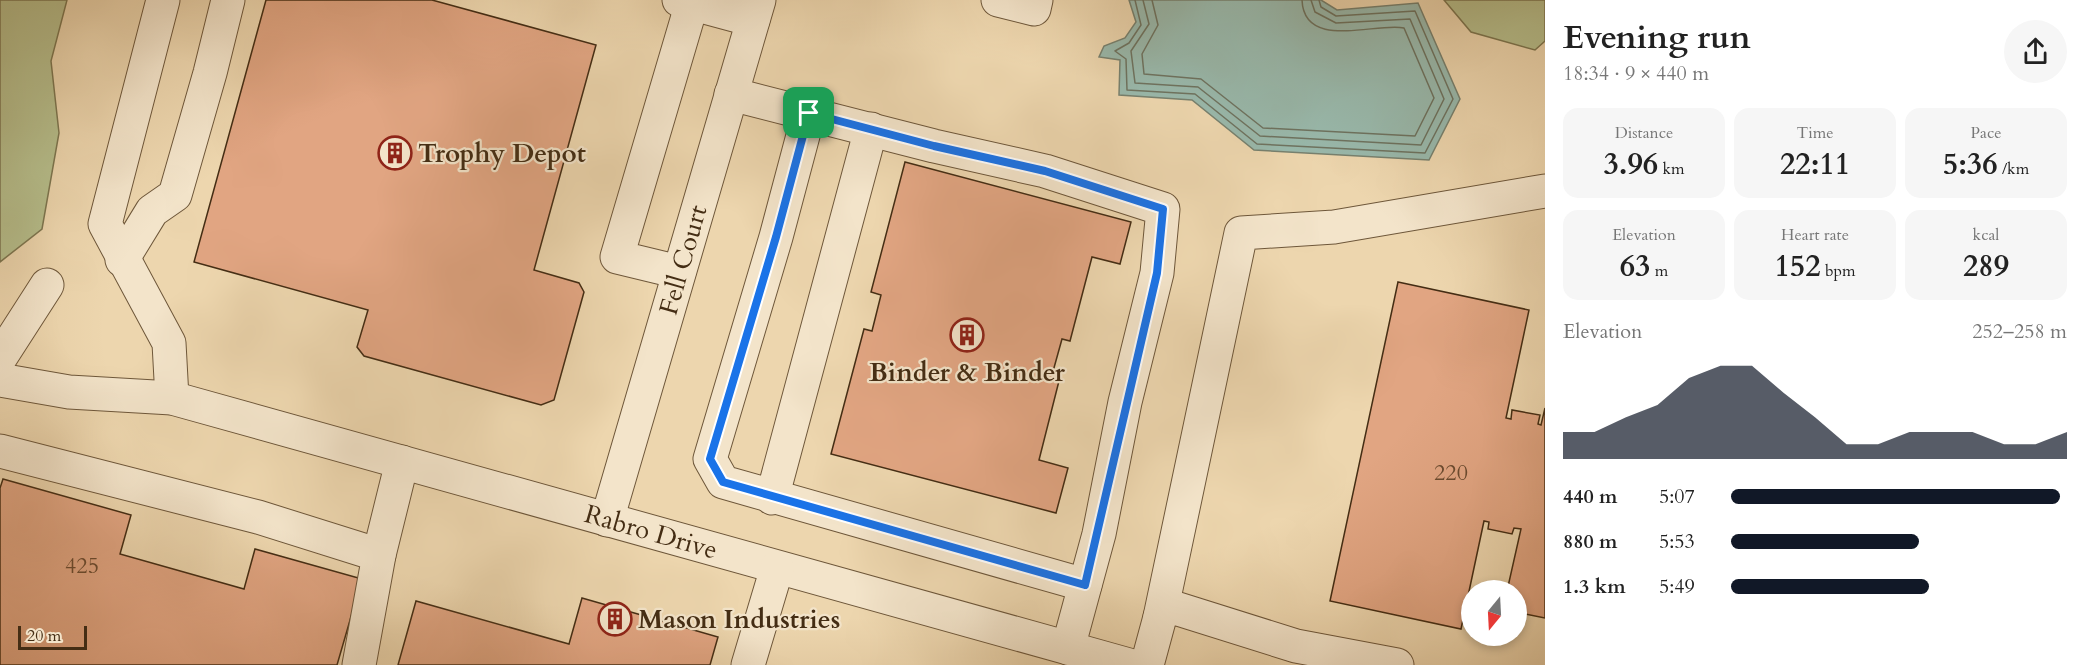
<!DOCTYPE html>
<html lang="en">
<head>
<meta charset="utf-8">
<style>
  :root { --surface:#fff; --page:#f6f6f6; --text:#222; --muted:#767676; --accent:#111827 }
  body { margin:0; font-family:Cardo,serif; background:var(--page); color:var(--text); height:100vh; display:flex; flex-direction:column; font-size:22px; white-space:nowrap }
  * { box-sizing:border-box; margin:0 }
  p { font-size:20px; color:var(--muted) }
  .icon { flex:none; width:33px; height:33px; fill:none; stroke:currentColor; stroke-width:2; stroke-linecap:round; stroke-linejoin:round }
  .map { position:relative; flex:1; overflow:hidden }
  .details { display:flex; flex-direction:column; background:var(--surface); width:540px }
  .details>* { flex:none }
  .needle { width:39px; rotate:198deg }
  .fabs { position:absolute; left:1461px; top:580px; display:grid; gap:12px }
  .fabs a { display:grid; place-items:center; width:66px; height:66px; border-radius:50%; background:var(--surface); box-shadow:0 3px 9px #0003; font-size:30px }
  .scale { position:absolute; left:18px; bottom:15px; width:69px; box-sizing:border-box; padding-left:6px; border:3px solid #442d14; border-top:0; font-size:16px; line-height:21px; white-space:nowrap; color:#442d14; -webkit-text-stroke:4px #f3e4ca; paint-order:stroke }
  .pin { position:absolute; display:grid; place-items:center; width:51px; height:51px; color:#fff; margin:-26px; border-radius:12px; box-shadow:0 3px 9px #0006 }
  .round { display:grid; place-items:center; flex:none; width:63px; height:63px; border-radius:32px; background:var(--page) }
  .head { display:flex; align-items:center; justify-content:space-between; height:102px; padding:0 18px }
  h1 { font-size:33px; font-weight:700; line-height:45px }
  .stats { display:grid; grid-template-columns:repeat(3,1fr); gap:9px; height:102px; padding:6px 18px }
  .stats div { display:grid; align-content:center; border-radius:15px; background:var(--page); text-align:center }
  .stats b { font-size:30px; font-weight:700 }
  .stats small { font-size:16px; font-weight:400 }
  .stats p { font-size:16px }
  .chart { height:168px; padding:12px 18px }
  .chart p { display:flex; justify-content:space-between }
  .chart svg { width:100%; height:108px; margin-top:6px; fill:var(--accent); opacity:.7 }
  ul { padding:0 18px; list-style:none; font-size:20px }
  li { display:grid; grid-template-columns:96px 72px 1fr; align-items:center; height:45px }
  li i { height:15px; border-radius:8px; background:var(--accent) }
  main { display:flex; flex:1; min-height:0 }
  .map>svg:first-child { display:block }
  .green { fill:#b6be8c; stroke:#7d7650; stroke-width:1.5 }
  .water { fill:#99b9ac; stroke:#77816f; stroke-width:1.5 }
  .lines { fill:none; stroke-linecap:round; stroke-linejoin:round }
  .shore { stroke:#6e7360; stroke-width:1.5 }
  .building { fill:#e1a582; stroke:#442d14; stroke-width:1.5 }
  .minor-casing { stroke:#6e573a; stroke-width:35 }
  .minor { stroke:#f3e4ca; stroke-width:33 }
  .route-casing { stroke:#fff; stroke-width:12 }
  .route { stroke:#1a73e8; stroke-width:8 }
  .labels { text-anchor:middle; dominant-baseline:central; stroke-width:4.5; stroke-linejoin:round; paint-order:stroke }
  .number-label { font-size:22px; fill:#6b4b30 }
  .poi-label { font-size:26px; font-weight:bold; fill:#442d14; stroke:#f3e4ca; text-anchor:start }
  .street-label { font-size:26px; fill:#442d14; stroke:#f3e4ca }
</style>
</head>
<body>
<main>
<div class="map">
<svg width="1545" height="665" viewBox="0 0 1545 665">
  <rect width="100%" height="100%" fill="#edd6ae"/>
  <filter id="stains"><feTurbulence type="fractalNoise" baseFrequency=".00333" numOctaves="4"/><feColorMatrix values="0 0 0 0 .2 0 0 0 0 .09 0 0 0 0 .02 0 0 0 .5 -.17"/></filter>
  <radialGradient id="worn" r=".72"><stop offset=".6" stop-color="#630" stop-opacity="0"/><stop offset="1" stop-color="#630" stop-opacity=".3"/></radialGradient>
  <g class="green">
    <polygon points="0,0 67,0 51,61 59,133 42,229 0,262"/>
    <polygon points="1444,0 1545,0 1545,41 1535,50 1471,32"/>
  </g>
  <polygon class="water" points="1129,0 1321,0 1337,10 1418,3 1460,99 1429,160 1254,150 1192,100 1119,95 1120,60 1099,57 1104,46 1125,38 1136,22"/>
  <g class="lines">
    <g class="shore">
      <polyline points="1135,0 1141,25 1129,43 1115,51 1126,59 1127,90 1195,94 1257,144 1425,153 1453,99 1415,11 1336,16 1321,7 1319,0"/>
      <polyline points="1143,0 1149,24 1131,51 1135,83 1198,87 1260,136 1421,145 1444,99 1410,19 1336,23 1315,12 1311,0"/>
      <path d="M1152 0 1158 25 1142 54 1144 74 1201 79 1263 128 1415 136 1434 98 1404 28C1376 22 1304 51 1302 0"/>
    </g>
  </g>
  <g class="building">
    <polygon points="266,0 432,0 596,45 534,270 579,283 584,292 554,400 541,405 364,356 357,347 368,310 194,262"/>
    <polygon points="905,162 1131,222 1120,264 1092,257 1070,341 1062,339 1052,375 1060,377 1039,460 1068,468 1056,513 831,454 864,329 872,331 881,295 871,292"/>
    <polygon points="1398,282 1529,310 1506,418 1511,419 1512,410 1540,415 1538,424 1541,425 1545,408 1545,618 1516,612 1516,591 1507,591 1521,529 1514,528 1512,534 1488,529 1489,522 1484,521 1461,629 1330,601"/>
    <polygon points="3,479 131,515 120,554 244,589 255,549 362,579 337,665 0,665 0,488"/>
    <polygon points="582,598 718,637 710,665 398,665 416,601 569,644"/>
  </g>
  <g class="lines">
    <defs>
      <g id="minor">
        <polyline points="163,0 105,224 169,343 172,398"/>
        <polyline points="679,0 753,20"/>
        <polyline points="998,0 1034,9 1036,0"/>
        <polyline points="731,94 934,146 1045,171 1163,209 1157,273 1125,402 1099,534 1068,648"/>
        <polyline points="809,113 776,237 710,459 723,482 1085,585"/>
        <polyline points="122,260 152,211 175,195 210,73 228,0"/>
        <polyline points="679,272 617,257 692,3"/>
        <polyline points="0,358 47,285"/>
        <polyline points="0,380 69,392 172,398 1129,665"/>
        <polyline points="0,451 258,517 379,555"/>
        <polyline points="772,498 871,129"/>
        <polyline points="607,520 759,0"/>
        <polyline points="1160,617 1241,233 1334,227 1545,191"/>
        <polyline points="359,665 379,555 402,462"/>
        <polyline points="748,665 777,568"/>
        <polyline points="1147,665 1160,617 1163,611 1175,608 1296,646 1397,665"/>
      </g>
    </defs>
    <use href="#minor" class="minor-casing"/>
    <use href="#minor" class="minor"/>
  </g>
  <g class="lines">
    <defs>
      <polygon id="route" points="809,113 934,146 1045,171 1163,209 1157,273 1085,585 723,482 710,459 776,237"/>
    </defs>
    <use href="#route" class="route-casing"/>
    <use href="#route" class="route"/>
  </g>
  <defs>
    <symbol id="building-ring" viewBox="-11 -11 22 22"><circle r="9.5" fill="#f3e4ca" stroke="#8f2418" stroke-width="1.5"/><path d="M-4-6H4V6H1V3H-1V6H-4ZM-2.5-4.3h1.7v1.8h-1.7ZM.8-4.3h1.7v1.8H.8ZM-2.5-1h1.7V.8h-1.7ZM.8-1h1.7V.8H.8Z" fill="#8f2418"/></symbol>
  </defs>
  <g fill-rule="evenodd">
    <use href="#building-ring" x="376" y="134" width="38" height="38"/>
    <use href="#building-ring" x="948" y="316" width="38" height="38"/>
    <use href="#building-ring" x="596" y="600" width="38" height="38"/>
  </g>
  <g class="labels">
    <g class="number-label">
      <text x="1451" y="473">220</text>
      <text x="82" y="566">425</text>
    </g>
    <g class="poi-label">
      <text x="418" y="153">Trophy Depot</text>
      <text x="967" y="372" text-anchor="middle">Binder &amp; Binder</text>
      <text x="638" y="619">Mason Industries</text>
    </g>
    <g class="street-label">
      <text transform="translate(683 260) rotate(-74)">Fell Court</text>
      <text transform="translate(651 532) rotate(16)">Rabro Drive</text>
    </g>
  </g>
  <rect width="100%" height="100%" filter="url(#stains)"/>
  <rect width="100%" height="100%" fill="url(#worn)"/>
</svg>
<div class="fabs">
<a><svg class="needle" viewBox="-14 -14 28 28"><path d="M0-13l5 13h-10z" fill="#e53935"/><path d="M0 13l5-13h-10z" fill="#767676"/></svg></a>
</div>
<div class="scale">20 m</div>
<div class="pin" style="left:809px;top:113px;background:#1e9e55"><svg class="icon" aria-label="arrive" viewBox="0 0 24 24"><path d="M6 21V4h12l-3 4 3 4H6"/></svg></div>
</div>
<section class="details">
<div class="head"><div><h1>Evening run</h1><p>18:34 · 9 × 440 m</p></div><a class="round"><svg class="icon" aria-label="share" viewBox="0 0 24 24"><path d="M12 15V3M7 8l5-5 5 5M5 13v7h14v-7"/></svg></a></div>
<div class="stats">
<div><p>Distance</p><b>3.96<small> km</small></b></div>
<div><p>Time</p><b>22:11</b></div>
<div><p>Pace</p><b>5:36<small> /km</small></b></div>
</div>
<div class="stats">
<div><p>Elevation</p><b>63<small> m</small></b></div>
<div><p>Heart rate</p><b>152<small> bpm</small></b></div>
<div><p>kcal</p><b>289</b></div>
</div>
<div class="chart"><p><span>Elevation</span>252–258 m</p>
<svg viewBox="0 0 160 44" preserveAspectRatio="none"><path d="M0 44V33L10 33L20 27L30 22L40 11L50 6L60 6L70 17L80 27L90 38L100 38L110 33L120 33L130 33L140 38L150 38L160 33V44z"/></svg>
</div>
<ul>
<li><b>440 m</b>5:07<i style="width:98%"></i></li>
<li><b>880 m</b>5:53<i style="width:56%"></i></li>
<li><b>1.3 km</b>5:49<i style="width:59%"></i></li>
</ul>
</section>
</main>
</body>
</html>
